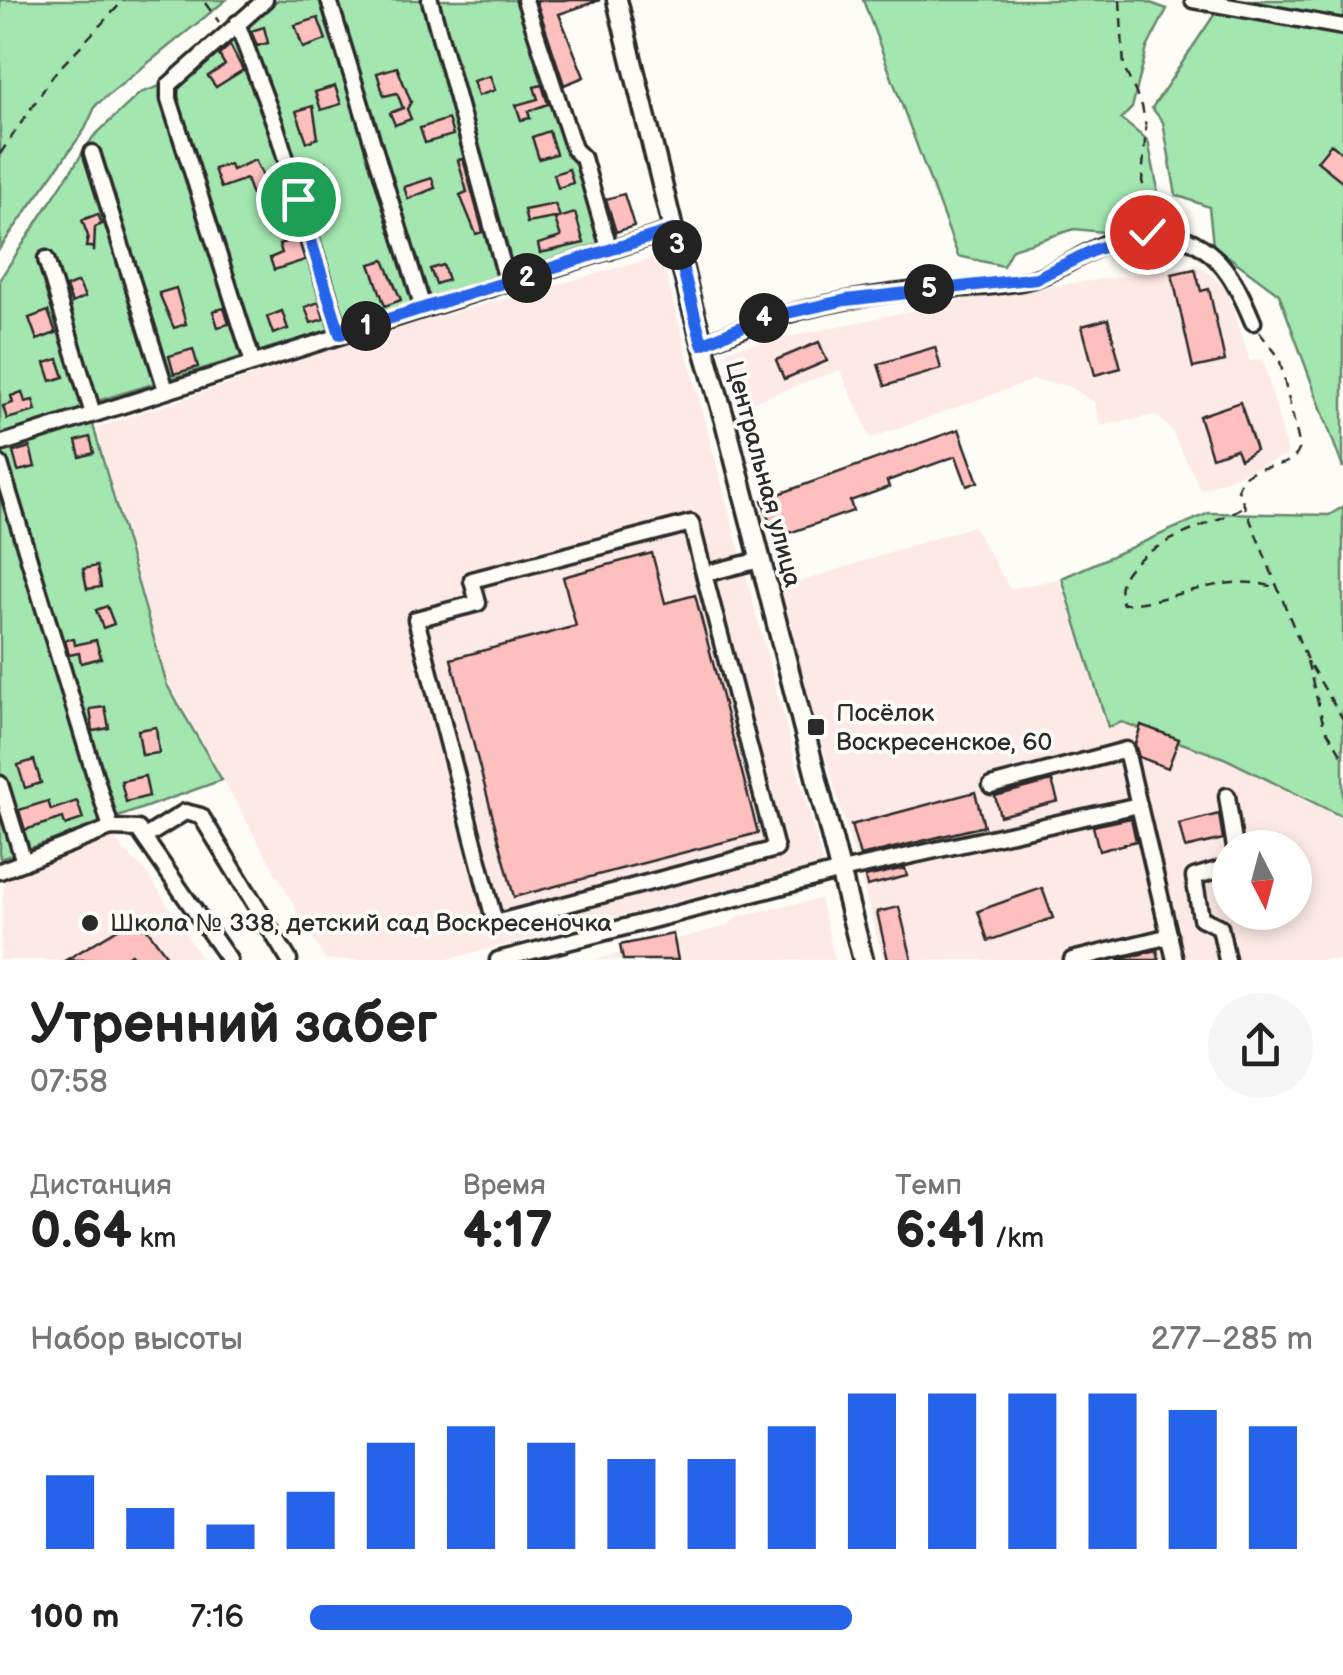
<!DOCTYPE html>
<html lang="ru">
<head>
<meta charset="utf-8">
<style>
  :root { --surface:#fff; --page:#f6f6f6; --text:#222; --muted:#767676; --accent:#2563eb }
  body { margin:0; font-family:"Balsamiq Sans",sans-serif; background:var(--page); color:var(--text); height:100vh; display:flex; flex-direction:column; font-size:38px; white-space:nowrap }
  * { box-sizing:border-box; margin:0 }
  p { font-size:32px; color:var(--muted) }
  .icon { flex:none; width:55px; height:55px; fill:none; stroke:currentColor; stroke-width:2; stroke-linecap:round; stroke-linejoin:round }
  .map { position:relative; height:960px; overflow:hidden }
  .drawer { display:flex; flex-direction:column; background:var(--surface); flex:1 }
  .drawer>* { flex:none }
  .needle { width:65px; rotate:174deg }
  .tools { position:absolute; left:1212px; top:830px; display:grid; gap:20px }
  .tools a { display:grid; place-items:center; width:100px; height:100px; border-radius:50%; background:var(--surface); box-shadow:0 5px 15px #0003; font-size:50px }
  .pin { position:absolute; display:grid; place-items:center; width:85px; height:85px; color:#fff; margin:-42px; border:5px solid #fff; border-radius:50%; box-shadow:0 2px 10px #0007 }
  .km { position:absolute; width:50px; height:50px; margin:-25px; border-radius:50%; background:#222; color:#fff; font-size:28px; line-height:50px; text-align:center }
  .round { display:grid; place-items:center; flex:none; width:105px; height:105px; border-radius:52px; background:var(--page) }
  .headline { display:flex; align-items:center; justify-content:space-between; height:170px; padding:0 30px }
  h1 { font-size:55px; font-weight:700; line-height:75px }
  .metrics { display:grid; grid-template-columns:repeat(3,1fr); gap:15px; height:170px; padding:10px 30px }
  .metrics div { display:grid; align-content:center }
  .metrics b { font-size:50px; font-weight:700 }
  .metrics small { font-size:28px; font-weight:400 }
  .metrics p { font-size:28px }
  .chart { height:280px; padding:20px 30px }
  .chart p { display:flex; justify-content:space-between }
  .chart svg { width:100%; height:180px; margin-top:10px; stroke:var(--accent); stroke-width:6 }
  ul { padding:0 30px; list-style:none; font-size:32px }
  li { display:grid; grid-template-columns:160px 120px 1fr; align-items:center; height:75px }
  li i { height:25px; border-radius:12px; background:var(--accent) }
  .map>svg:first-child { display:block }
  .built { fill:#fdeae6; fill-rule:evenodd }
  .green { fill:#a3e6b0; stroke:#67886e; stroke-width:2.5 }
  .building { fill:#fdc0be; stroke:#2b2b2b; stroke-width:2.5 }
  .lines { fill:none; stroke-linecap:round; stroke-linejoin:round }
  .minor-casing { stroke:#2b2b2b; stroke-width:21 }
  .major-casing { stroke:#2b2b2b; stroke-width:25 }
  .path { stroke:#2b2b2b; stroke-width:2.5; stroke-dasharray:10 8; stroke-linecap:butt }
  .minor { stroke:#fdfcf7; stroke-width:14 }
  .major { stroke:#fdfcf7; stroke-width:18 }
  .route-casing { stroke:#fff; stroke-width:20 }
  .route { stroke:#2563eb; stroke-width:12 }
  .poi-dot { fill:#2b2b2b; stroke:#fdfcf7; stroke-width:4 }
  .labels { text-anchor:middle; dominant-baseline:central; stroke-width:8; stroke-linejoin:round; paint-order:stroke }
  .street-label { font-size:25px; fill:#2b2b2b; stroke:#fdfcf7 }
  .poi-label { font-size:25px; fill:#2b2b2b; stroke:#fdfcf7; text-anchor:start }
</style>
</head>
<body>
<div class="map">
<svg width="1343" height="960" viewBox="0 0 1343 960">
  <rect width="100%" height="100%" fill="#fdfcf7"/>
  <filter id="ink" filterUnits="userSpaceOnUse"><feTurbulence type="fractalNoise" baseFrequency=".01" numOctaves="2"/><feDisplacementMap in="SourceGraphic" scale="20" xChannelSelector="R" yChannelSelector="G"/><feConvolveMatrix kernelMatrix="1 2 1 2 8 2 1 2 1" color-interpolation-filters="sRGB"/></filter>
  <g filter="url(#ink)">
    <g class="built">
      <polygon points="661,256 823,865 445,960 325,960 167,680 96,428 395,329"/>
      <polygon points="1198,265 1226,288 1250,361 1263,359 1288,455 1201,490 1170,428 1155,415 1100,426 1094,402 1069,386 1033,380 871,438 840,370 736,408 726,350 972,298"/>
      <path d="M973 526 1010 589 1062 578 1108 727 1122 722 1224 758 1343 817V960H884L778 589ZM1230 848H1295V912H1230Z"/>
      <polygon points="112,837 150,877 202,960 0,960 4,878"/>
      <polygon points="820,899 835,960 595,960 727,926 738,916"/>
    </g>
    <g class="green">
      <polygon points="0,0 226,0 96,105 85,129 0,248"/>
      <polygon points="278,0 520,0 604,246 87,404 167,685 222,780 0,859 0,279 93,137 140,93 177,80"/>
      <polygon points="863,0 1142,0 1167,9 1147,48 1132,108 1121,119 1148,141 1157,185 1158,219 1113,233 1074,229 1012,249 1003,266 958,256"/>
      <polygon points="1224,0 1343,0 1343,468 1279,294 1213,245 1209,207 1176,195 1163,122 1152,108"/>
      <polygon points="1343,507 1343,817 1224,758 1122,722 1108,727 1062,578 1209,513 1329,515"/>
    </g>
    <g class="building">
      <polygon points="536,0 600,0 559,14 584,77 564,85"/>
      <polygon points="318,18 326,40 303,48 295,25"/>
      <polygon points="264,27 268,43 257,46 251,31"/>
      <polygon points="230,45 243,70 216,87 208,76 225,65 219,55"/>
      <polygon points="397,67 411,102 407,109 411,119 395,125 390,113 403,108 397,93 384,96 377,73"/>
      <polygon points="490,76 495,90 478,96 473,81"/>
      <polygon points="542,85 548,104 528,111 530,118 521,120 516,105 538,99 534,87"/>
      <polygon points="335,86 341,104 321,110 315,92"/>
      <polygon points="313,106 318,138 307,142 296,111"/>
      <polygon points="448,119 453,135 425,143 420,128"/>
      <polygon points="549,131 556,154 539,159 532,137"/>
      <polygon points="1331,144 1343,154 1343,182 1317,161"/>
      <polygon points="463,159 483,232 476,234 460,195 467,192 458,160"/>
      <polygon points="255,160 277,205 258,211 246,179 221,188 214,169 230,164 232,170"/>
      <polygon points="325,162 333,187 311,194 304,168"/>
      <polygon points="569,169 573,183 558,188 554,174"/>
      <polygon points="432,178 435,188 408,199 404,187"/>
      <polygon points="624,194 634,226 616,232 606,199"/>
      <polygon points="555,204 560,217 527,223 524,210"/>
      <polygon points="575,213 584,243 540,253 538,244 561,237 555,219"/>
      <polygon points="98,214 102,224 95,227 94,252 92,247 86,247 88,236 82,220"/>
      <polygon points="298,238 305,260 274,270 270,258 282,253 279,244"/>
      <polygon points="384,260 401,300 385,306 370,264"/>
      <polygon points="443,265 448,280 436,284 430,269"/>
      <polygon points="1195,269 1201,291 1209,289 1225,361 1193,368 1172,274"/>
      <polygon points="78,282 85,297 72,303 66,287"/>
      <polygon points="176,288 186,324 174,328 159,293"/>
      <polygon points="319,302 324,319 311,323 305,307"/>
      <polygon points="224,308 229,324 218,327 213,311"/>
      <polygon points="48,311 56,333 37,340 29,318"/>
      <polygon points="282,311 288,329 273,334 267,317"/>
      <polygon points="1108,319 1121,368 1095,375 1082,326"/>
      <polygon points="819,342 827,361 784,379 776,360"/>
      <polygon points="935,347 941,369 885,386 878,364"/>
      <polygon points="193,349 198,367 174,374 169,356"/>
      <polygon points="58,359 64,377 51,381 45,363"/>
      <polygon points="22,392 25,402 33,400 36,411 7,419 3,406 13,403 11,396"/>
      <polygon points="1240,402 1256,450 1240,459 1236,449 1212,457 1199,416"/>
      <polygon points="959,429 978,482 967,486 956,456 887,481 889,487 850,501 853,511 775,538 762,500"/>
      <polygon points="90,437 94,453 80,457 76,441"/>
      <polygon points="30,447 35,467 18,471 13,452"/>
      <polygon points="652,553 665,603 695,595 758,833 514,897 451,659 576,626 563,577"/>
      <polygon points="97,566 101,587 87,589 83,569"/>
      <polygon points="107,606 114,624 103,628 96,610"/>
      <polygon points="74,639 75,645 96,640 101,658 81,663 79,653 69,655 65,640"/>
      <polygon points="105,707 109,728 93,731 90,709"/>
      <polygon points="1141,725 1179,739 1168,768 1139,757 1135,744"/>
      <polygon points="156,727 159,753 142,755 138,730"/>
      <polygon points="34,760 41,783 25,788 18,765"/>
      <polygon points="145,776 149,796 126,802 121,781"/>
      <polygon points="1052,781 1058,801 1000,816 995,796"/>
      <polygon points="975,792 984,826 860,856 851,825"/>
      <polygon points="48,801 51,810 77,801 83,819 65,825 63,818 25,830 19,810"/>
      <polygon points="1219,814 1223,839 1185,848 1179,824"/>
      <polygon points="1131,818 1136,841 1099,851 1093,826"/>
      <polygon points="905,868 907,876 867,886 865,877"/>
      <polygon points="1042,888 1053,918 988,941 978,911"/>
      <polygon points="899,907 912,960 888,960 877,912"/>
      <polygon points="138,917 170,960 135,960 131,954 122,960 66,960"/>
      <polygon points="673,934 678,960 623,960 620,945"/>
      <polygon points="1157,950 1159,960 1117,960"/>
    </g>
    <g class="lines">
      <defs>
        <g id="minor">
          <polyline points="329,0 423,308"/>
          <polyline points="430,0 508,284"/>
          <polyline points="525,0 574,149 583,158 610,251"/>
          <polyline points="1193,0 1343,27"/>
          <polyline points="237,23 276,127 340,334"/>
          <polyline points="92,153 166,390"/>
          <polyline points="46,259 93,414"/>
          <path d="M703 344C769 315 837 299 910 291 947 288 1005 289 1039 277 1072 265 1123 225 1160 231 1215 241 1234 276 1253 322"/>
          <polyline points="253,363 169,99 169,85 265,0"/>
          <polyline points="0,444 673,230"/>
          <polyline points="0,464 111,828"/>
          <polyline points="704,574 691,523 472,580 478,603 416,619 495,923 776,849 704,574 760,560"/>
          <polyline points="0,784 24,862"/>
          <polyline points="991,786 1126,750 1175,960"/>
          <polyline points="1227,796 1235,848"/>
          <polyline points="145,837 185,812 201,816 289,960"/>
          <polyline points="0,871 111,828 138,829 229,960"/>
          <polyline points="498,960 841,871 1139,805"/>
          <polyline points="1072,960 1170,936"/>
          <polyline points="1227,960 1220,927 1201,918 1194,877 1230,866"/>
        </g>
        <polyline id="major" points="617,0 691,303 725,421 863,960"/>
      </defs>
      <use href="#minor" class="minor-casing"/>
      <use href="#major" class="major-casing"/>
      <g class="path">
        <polyline points="1120,0 1124,68 1142,106 1146,127 1142,181 1153,217"/>
        <polyline points="205,3 219,22"/>
        <polyline points="0,154 55,73 124,0"/>
        <path d="M1259 332 1279 357 1300 447C1292 477 1244 456 1238 490L1307 660 1343 719"/>
        <path d="M1241 508C1209 528 1102 553 1123 604 1175 602 1226 570 1277 588"/>
        <polyline points="1307,661 1324,726 1343,757"/>
      </g>
      <use href="#minor" class="minor"/>
      <use href="#major" class="major"/>
    </g>
  </g>
  <g class="lines" filter="url(#ink)">
    <defs>
      <polyline id="route" points="298,199 340,334 673,230 702,344 760,319 846,300 1037,278 1094,250 1147,232"/>
    </defs>
    <use href="#route" class="route-casing"/>
    <use href="#route" class="route"/>
  </g>
  <g class="poi-dot">
    <rect x="806" y="717" width="20" height="20" rx="5"/>
    <circle cx="90" cy="923" r="10"/>
  </g>
  <g class="labels">
    <g class="street-label">
      <text transform="translate(763 474) rotate(75)">Центральная улица</text>
    </g>
    <g class="poi-label">
      <text x="836" y="713">Посёлок<tspan x="836" dy="29">Воскресенское, 60</tspan></text>
      <text x="110" y="923">Школа № 338, детский сад Воскресеночка</text>
    </g>
  </g>
</svg>
<div class="tools">
<a><svg class="needle" viewBox="-14 -14 28 28"><path d="M0-13l5 13h-10z" fill="#e53935"/><path d="M0 13l5-13h-10z" fill="#767676"/></svg></a>
</div>
<div class="pin" style="left:298px;top:199px;background:#1e9e55"><svg class="icon" aria-label="arrive" viewBox="0 0 24 24"><path d="M6 21V4h12l-3 4 3 4H6"/></svg></div>
<div class="pin" style="left:1147px;top:232px;background:#d93025"><svg class="icon" aria-label="check" viewBox="0 0 24 24"><path d="M5 12l5 5 9-10"/></svg></div>
<b class="km" style="left:366px;top:326px">1</b>
<b class="km" style="left:527px;top:278px">2</b>
<b class="km" style="left:677px;top:245px">3</b>
<b class="km" style="left:764px;top:318px">4</b>
<b class="km" style="left:929px;top:289px">5</b>
</div>
<section class="drawer">
<div class="headline"><div><h1>Утренний забег</h1><p>07:58</p></div><a class="round"><svg class="icon" aria-label="share" viewBox="0 0 24 24"><path d="M12 15V3M7 8l5-5 5 5M5 13v7h14v-7"/></svg></a></div>
<div class="metrics">
<div><p>Дистанция</p><b>0.64<small> km</small></b></div>
<div><p>Время</p><b>4:17</b></div>
<div><p>Темп</p><b>6:41<small> /km</small></b></div>
</div>
<div class="chart"><p><span>Набор высоты</span>277–285 m</p>
<svg viewBox="0 0 160 44" preserveAspectRatio="none"><path d="M5 44V26M15 44V34M25 44V38M35 44V30M45 44V18M55 44V14M65 44V18M75 44V22M85 44V22M95 44V14M105 44V6M115 44V6M125 44V6M135 44V6M145 44V10M155 44V14"/></svg>
</div>
<ul>
<li><b>100 m</b>7:16<i style="width:54%"></i></li>
</ul>
</section>
</body>
</html>
